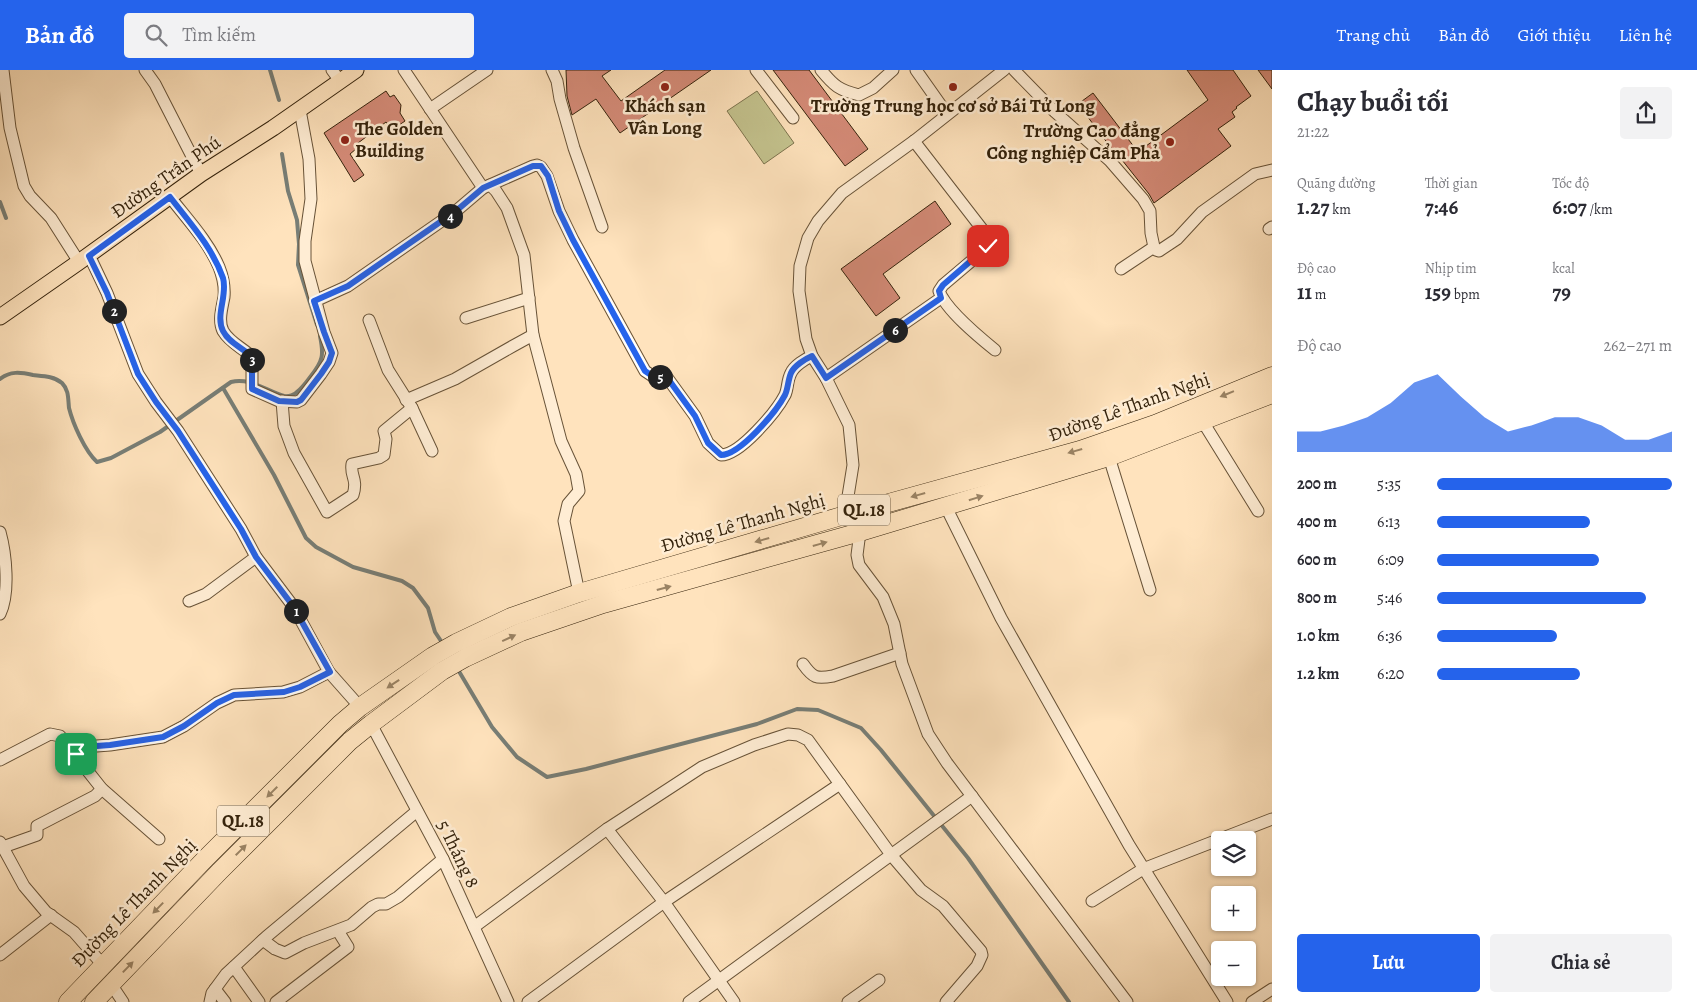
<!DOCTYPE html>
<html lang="vi">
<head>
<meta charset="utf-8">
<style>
  :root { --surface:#fff; --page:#f2f2f3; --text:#2b2b33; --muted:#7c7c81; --accent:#2563eb }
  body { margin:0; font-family:Alegreya,serif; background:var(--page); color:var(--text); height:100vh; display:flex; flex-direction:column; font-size:19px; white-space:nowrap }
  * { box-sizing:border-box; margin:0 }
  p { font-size:16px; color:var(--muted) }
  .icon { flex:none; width:28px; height:28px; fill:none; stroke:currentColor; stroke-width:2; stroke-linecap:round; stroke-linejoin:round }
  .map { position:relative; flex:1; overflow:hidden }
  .details { display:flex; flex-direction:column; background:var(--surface); width:425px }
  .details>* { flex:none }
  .buttons { position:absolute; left:1211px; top:761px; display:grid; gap:10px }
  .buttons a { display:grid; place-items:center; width:45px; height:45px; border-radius:5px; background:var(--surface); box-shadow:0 1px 4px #0004; font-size:25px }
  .pin { position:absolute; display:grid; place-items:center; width:42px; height:42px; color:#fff; margin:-21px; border-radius:10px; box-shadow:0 2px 8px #0006 }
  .km { position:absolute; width:25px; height:25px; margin:-12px; border-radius:50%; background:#222; color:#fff; font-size:14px; line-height:25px; text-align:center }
  .round { display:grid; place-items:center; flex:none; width:52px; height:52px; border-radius:5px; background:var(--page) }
  .overview { display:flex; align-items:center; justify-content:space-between; height:85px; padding:0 25px }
  h1 { font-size:28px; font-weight:700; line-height:38px }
  .metrics { display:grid; grid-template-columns:repeat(3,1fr); gap:8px; height:85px; padding:5px 25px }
  .metrics div { display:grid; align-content:center }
  .metrics b { font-size:21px; font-weight:700 }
  .metrics small { font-size:14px; font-weight:400 }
  .metrics p { font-size:14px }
  .chart { height:140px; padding:10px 25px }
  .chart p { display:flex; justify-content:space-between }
  .chart svg { width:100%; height:90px; margin-top:5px; fill:var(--accent); opacity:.7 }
  .primary-button { display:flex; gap:10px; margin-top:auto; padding:10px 25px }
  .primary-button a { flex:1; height:58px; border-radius:5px; background:var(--accent); color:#fff; font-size:20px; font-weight:700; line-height:58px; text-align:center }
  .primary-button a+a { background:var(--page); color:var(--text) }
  ul { padding:0 25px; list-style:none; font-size:16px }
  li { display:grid; grid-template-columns:80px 60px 1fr; align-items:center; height:38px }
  li i { height:12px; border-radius:6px; background:var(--accent) }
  header { display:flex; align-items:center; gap:30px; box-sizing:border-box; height:70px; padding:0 25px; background:var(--accent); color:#fff }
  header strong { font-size:24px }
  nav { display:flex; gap:28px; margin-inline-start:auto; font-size:18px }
  .search { width:350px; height:45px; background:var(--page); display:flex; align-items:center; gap:12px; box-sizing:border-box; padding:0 18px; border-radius:5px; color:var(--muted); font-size:19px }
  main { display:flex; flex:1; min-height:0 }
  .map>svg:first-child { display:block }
  .green { fill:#c4c38e; stroke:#7c734d }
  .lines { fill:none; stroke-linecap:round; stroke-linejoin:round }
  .stream { stroke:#787e76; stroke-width:4 }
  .building { fill:#d58b78; stroke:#35230c }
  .minor-casing { stroke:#685338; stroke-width:13 }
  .major-casing { stroke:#35230c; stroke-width:17 }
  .highway-casing { stroke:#35230c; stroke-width:19 }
  .minor { stroke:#ffedd4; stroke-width:11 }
  .major { stroke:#ffe3bd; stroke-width:15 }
  .highway { stroke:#ffe3bd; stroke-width:18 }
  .oneway { fill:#9a8364 }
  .route-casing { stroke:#fff; stroke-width:10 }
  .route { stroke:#2563eb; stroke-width:6 }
  .poi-dot { fill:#8f2418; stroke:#ffedd4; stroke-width:2 }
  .labels { text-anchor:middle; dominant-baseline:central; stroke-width:5; stroke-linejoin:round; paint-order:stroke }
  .shield { fill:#ffedd4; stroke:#726048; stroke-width:1 }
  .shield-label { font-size:18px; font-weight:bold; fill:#35230c }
  .poi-label { font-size:19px; font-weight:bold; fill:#35230c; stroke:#ffedd4 }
  .street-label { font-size:19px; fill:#35230c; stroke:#ffedd4 }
</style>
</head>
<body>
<header>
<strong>Bản đồ</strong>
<div class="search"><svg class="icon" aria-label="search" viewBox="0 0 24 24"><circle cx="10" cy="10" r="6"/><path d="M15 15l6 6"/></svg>Tìm kiếm</div>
<nav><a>Trang chủ</a><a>Bản đồ</a><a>Giới thiệu</a><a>Liên hệ</a></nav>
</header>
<main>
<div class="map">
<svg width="1272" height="932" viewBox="0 0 1272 932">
  <rect width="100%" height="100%" fill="#ffe3bd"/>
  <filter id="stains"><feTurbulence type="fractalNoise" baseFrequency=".004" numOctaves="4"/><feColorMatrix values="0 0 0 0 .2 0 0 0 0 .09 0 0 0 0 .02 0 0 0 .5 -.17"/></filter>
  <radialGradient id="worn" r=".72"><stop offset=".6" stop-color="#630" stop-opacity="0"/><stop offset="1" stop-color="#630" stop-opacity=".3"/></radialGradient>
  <polygon class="green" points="757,21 794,73 764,94 727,41"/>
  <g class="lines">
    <g class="stream">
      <polyline points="270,0 279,30"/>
      <polyline points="282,84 288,121 297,150 299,174 298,195 317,255"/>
      <polyline points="0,132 6,148"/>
      <path d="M0 309C10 301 20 302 33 305 42 306 54 306 62 313 69 320 68 329 69 338 73 354 85 381 97 392L111 388 160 362 231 312C250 307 266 321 284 326 288 327 295 325 298 321 303 317 307 311 311 306 323 291 324 285 320 266"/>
      <polyline points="223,318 274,405 306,468 316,477 353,497 402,511 413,518 428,538 435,562 443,574"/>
      <polyline points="457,598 492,657 517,687 547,707 586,699 757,654 797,639 818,640 861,658 881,680 968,788 1069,932"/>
    </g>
  </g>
  <g class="building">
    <polygon points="566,0 611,0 602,6 621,31 665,0 711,0 620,63 596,29 572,45 567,26"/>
    <polygon points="773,0 809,0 868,79 845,96"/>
    <polygon points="1187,0 1233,0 1251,26 1236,37 1237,38 1232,42 1235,47 1218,59 1231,76 1154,133 1149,124 1122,90 1121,91 1078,34 1093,23 1138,82 1208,30"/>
    <polygon points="1258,0 1272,0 1272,19"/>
    <polygon points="386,21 390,27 394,25 401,35 400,43 405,51 392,60 386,52 354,76 356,79 350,84 364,105 354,112 324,63"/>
    <polygon points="935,131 951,154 883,204 900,228 876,246 841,199"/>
  </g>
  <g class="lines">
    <defs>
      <g id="minor">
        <polyline points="3,0 10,58 24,116 30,126 51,148 79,192"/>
        <polyline points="145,0 155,14 201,104"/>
        <polyline points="332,0 340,11"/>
        <polyline points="404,0 483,118"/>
        <polyline points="552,0 557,11 560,29 574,78 602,157"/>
        <polyline points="756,0 793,48"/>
        <path d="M821 0C834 16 839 20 859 25L873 18 893 0"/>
        <polyline points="916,0 947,44"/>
        <polyline points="1014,0 1055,42 1110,91 1143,129 1150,141 1151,163 1154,177 1156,180 1159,181 1177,169 1202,142 1255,104 1272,100"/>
        <polyline points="430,39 487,0"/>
        <path d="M914 71 989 168 990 173 988 177 943 215 939 221C946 240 979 267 995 280"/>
        <path d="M490 115 533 96 537 95 541 97 547 106 559 141 573 170 645 301 654 307 666 306 695 346 708 373 721 385C740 385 776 342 785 325 788 319 787 310 791 303 794 296 805 289 812 286"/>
        <path d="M170 127C187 149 208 171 219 197 223 207 225 216 224 227 222 238 218 251 223 261 230 273 243 278 252 287V319L279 331 297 332 301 330 321 304 329 292 332 283 324 262 305 191V171L311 129 309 89 300 40"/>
        <polyline points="1269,159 1272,157"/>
        <polyline points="89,185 107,223 138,304 156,332 178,361 241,459 256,487 293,536 329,602 360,637"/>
        <polyline points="1121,199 1154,177"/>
        <polyline points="315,231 348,216 456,141 483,118 490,115 496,121 507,138 524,185 533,265 561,371 576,404 579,421 568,434 564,451 579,523"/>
        <polyline points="466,248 529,228"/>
        <polyline points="369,250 388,300 412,338 432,381"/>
        <polyline points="826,308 941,228"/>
        <polyline points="406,330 455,309 513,276 533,265"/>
        <path d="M282 331 284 356 294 383 327 442 353 425C358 408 350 407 352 394L379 388 384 385 386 369 384 361 412 338"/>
        <polyline points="1203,352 1258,441"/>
        <polyline points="1109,387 1150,520"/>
        <polyline points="946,437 1001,548 1129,775 1227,932"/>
        <polyline points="845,445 853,395 849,355 826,308 812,286 806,269 799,221 800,196 808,168 818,151 842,123 914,71 1004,0"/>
        <path d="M0 462C6 484 10 523 0 544"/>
        <polyline points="860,462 857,485 859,495 883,527 894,554 902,594 928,664 947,693 1127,932"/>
        <polyline points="189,531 206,524 256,487"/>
        <path d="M803 594C813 608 816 609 833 606L900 583"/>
        <polyline points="371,654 443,789 508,932"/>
        <polyline points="70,678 110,675 163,667 184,656 217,633 234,625 283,622 300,617 329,602"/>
        <polyline points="0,690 50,664 60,666 102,719 159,769"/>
        <polyline points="607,759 664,832 734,932"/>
        <polyline points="0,772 24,816 46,842 74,862 103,895"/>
        <polyline points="3,777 37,765 37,756 95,726 102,719"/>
        <polyline points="1092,831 1143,799 1272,749"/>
        <polyline points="474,857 607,759 702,697 754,675 788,664 798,665 808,670 892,786 921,820 943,836 981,881 982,885 977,896 946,932"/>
        <polyline points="263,870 275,879 285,883 304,873 351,855 372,837 378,834 386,834 398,827 443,789"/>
        <polyline points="0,885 51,845"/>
        <polyline points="234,897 259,932"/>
        <polyline points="111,914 123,932"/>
        <polyline points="215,919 225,932"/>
        <polyline points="210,932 212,923 226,904 266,867 417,741"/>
        <polyline points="276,932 348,877 338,861"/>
        <polyline points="528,932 664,832 840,714"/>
        <polyline points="689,932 972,726"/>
        <polyline points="848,932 879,910"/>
        <polyline points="1252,932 1272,919"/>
      </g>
      <polyline id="major" points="0,247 79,192 201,104 273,58 356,0"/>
      <g id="highway">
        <polyline points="68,932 205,789 340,654 360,637 433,586 456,573 511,547 579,523 845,445 1080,380 1155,354 1272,306"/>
        <polyline points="94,932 219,802 350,671 371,654 442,601 465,588 521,562 603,534 860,462 1109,387 1272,324"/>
      </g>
    </defs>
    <use href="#minor" class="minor-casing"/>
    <use href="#major" class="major-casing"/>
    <use href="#highway" class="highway-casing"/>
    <use href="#minor" class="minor"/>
    <use href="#major" class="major"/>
    <use href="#highway" class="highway"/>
  </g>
  <defs><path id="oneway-solid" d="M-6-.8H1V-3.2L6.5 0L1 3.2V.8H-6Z" transform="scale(1.25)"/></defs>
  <g class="oneway">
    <use href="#oneway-solid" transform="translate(1227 324) rotate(158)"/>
    <use href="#oneway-solid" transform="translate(1075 381) rotate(164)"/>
    <use href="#oneway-solid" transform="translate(918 425) rotate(164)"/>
    <use href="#oneway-solid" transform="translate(976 428) rotate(-17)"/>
    <use href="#oneway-solid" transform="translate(762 470) rotate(164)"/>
    <use href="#oneway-solid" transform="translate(820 474) rotate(-16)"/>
    <use href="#oneway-solid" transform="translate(664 518) rotate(-15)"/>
    <use href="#oneway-solid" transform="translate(509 568) rotate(-25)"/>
    <use href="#oneway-solid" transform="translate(393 614) rotate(146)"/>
    <use href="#oneway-solid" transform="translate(272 722) rotate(135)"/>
    <use href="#oneway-solid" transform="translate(241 780) rotate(-45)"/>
    <use href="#oneway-solid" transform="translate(158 838) rotate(134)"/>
    <use href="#oneway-solid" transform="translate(128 897) rotate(-46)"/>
  </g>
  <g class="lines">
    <defs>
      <path id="route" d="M76 684 70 678 110 675 163 667 184 656 217 633 234 625 284 622 300 617 330 602 293 536 256 487 241 459 178 361 156 332 138 304 107 223 89 186 170 127C190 153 212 177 223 208 228 225 215 245 223 261 229 273 243 278 252 287V319L279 331 297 332 301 330 321 304 329 292 332 283 324 262 314 231 348 216 456 141 483 118 533 96H541L548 106 559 141 573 170 645 301 654 307 666 306 695 346 708 373 721 385C740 385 776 342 785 325 788 319 788 310 791 303 794 296 805 289 812 286L826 308 941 228 939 221 943 215 988 176"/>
    </defs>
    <use href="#route" class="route-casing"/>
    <use href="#route" class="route"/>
  </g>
  <g class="poi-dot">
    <circle cx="665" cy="17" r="5"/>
    <circle cx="953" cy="17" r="5"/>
    <circle cx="345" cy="70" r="5"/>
    <circle cx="1170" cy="72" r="5"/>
  </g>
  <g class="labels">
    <g class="shield">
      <rect x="838" y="424.5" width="52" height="31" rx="4"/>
      <rect x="217" y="735.5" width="52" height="31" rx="4"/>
    </g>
    <g class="shield-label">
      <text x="864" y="440">QL.18</text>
      <text x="243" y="751">QL.18</text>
    </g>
    <g class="poi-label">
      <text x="665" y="36">Khách sạn<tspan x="665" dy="22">Vân Long</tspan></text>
      <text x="953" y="36">Trường Trung học cơ sở Bái Tử Long</text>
      <text x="355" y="59" text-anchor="start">The Golden<tspan x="355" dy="22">Building</tspan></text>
      <text x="1160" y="61" text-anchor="end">Trường Cao đẳng<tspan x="1160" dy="22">Công nghiệp Cẩm Phả</tspan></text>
    </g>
    <g class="street-label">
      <text transform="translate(166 107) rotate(-35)">Đường Trần Phú</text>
      <text transform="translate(1129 337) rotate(-20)">Đường Lê Thanh Nghị</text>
      <text transform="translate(743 453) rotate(-16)">Đường Lê Thanh Nghị</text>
      <text transform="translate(458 784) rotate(64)">5 Tháng 8</text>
      <text transform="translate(134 833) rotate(-46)">Đường Lê Thanh Nghị</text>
    </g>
  </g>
  <rect width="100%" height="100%" filter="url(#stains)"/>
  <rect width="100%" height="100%" fill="url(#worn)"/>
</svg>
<div class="buttons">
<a><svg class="icon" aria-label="layers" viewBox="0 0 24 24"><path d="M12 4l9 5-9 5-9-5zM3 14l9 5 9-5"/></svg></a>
<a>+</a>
<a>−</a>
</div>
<div class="pin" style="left:76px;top:684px;background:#1e9e55"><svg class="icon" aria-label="arrive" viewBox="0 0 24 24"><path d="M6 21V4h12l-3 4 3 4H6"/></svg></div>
<div class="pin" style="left:988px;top:176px;background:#d93025"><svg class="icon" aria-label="check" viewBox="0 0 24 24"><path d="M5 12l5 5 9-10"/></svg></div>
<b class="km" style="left:296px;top:541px">1</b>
<b class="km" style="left:114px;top:241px">2</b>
<b class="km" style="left:252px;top:290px">3</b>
<b class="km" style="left:450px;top:146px">4</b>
<b class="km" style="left:660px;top:307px">5</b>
<b class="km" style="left:895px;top:260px">6</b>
</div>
<section class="details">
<div class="overview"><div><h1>Chạy buổi tối</h1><p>21:22</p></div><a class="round"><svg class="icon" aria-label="share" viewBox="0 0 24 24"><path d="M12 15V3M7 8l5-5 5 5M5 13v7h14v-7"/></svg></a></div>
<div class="metrics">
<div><p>Quãng đường</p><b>1.27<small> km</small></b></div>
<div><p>Thời gian</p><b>7:46</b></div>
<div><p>Tốc độ</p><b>6:07<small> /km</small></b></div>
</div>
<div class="metrics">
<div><p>Độ cao</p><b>11<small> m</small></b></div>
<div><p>Nhịp tim</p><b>159<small> bpm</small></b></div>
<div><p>kcal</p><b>79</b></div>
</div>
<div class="chart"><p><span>Độ cao</span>262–271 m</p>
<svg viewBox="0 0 160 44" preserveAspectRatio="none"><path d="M0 44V34L10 34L20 31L30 27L40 20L50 10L60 6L70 17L80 27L90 34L100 31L110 27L120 27L130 31L140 38L150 38L160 34V44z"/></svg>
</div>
<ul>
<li><b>200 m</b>5:35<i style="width:100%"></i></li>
<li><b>400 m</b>6:13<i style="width:65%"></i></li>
<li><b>600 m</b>6:09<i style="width:69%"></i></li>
<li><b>800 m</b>5:46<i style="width:89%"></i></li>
<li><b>1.0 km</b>6:36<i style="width:51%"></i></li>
<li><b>1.2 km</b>6:20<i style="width:61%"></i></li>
</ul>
<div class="primary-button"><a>Lưu</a><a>Chia sẻ</a></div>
</section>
</main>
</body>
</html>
